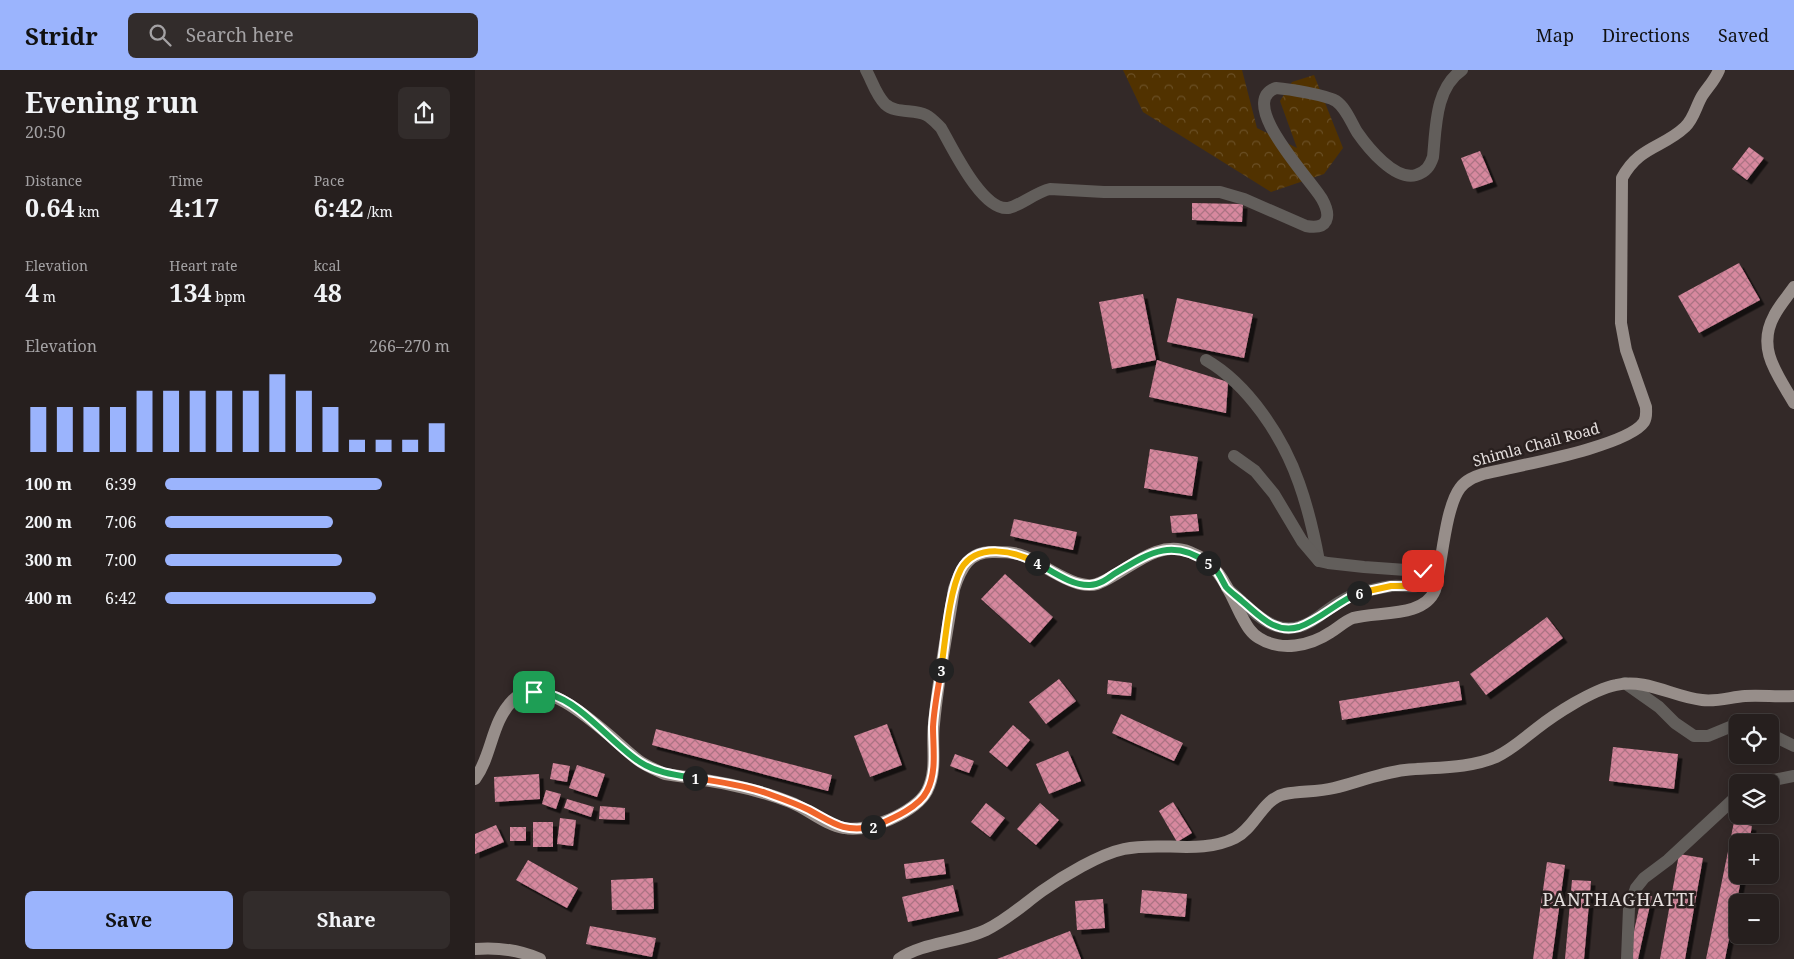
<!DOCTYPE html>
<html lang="en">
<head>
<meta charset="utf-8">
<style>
  :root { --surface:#261f1e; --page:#322c2b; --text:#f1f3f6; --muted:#a4a2a4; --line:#423d3c; --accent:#9bb4fd }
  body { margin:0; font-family:"Noto Serif",serif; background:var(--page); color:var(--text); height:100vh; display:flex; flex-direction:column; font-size:19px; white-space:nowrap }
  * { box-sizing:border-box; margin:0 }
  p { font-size:16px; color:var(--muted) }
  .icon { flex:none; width:28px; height:28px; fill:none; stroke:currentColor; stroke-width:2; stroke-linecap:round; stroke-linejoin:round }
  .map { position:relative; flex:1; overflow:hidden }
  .details { display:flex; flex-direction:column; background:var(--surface); width:475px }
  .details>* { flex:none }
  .tools { position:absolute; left:1254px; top:644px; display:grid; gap:10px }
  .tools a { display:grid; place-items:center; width:50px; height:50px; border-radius:8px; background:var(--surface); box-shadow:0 2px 12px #0003,0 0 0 1px var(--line); font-size:25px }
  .pin { position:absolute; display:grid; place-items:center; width:42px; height:42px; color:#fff; margin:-21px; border-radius:10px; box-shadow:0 2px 8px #0006 }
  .km { position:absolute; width:25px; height:25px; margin:-12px; border-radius:50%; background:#222; color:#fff; font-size:14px; line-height:25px; text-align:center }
  .round { display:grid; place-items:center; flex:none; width:52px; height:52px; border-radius:8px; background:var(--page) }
  .head { display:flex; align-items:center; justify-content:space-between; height:85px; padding:0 25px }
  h1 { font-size:28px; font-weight:700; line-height:38px }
  .stats { display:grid; grid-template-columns:repeat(3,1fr); gap:8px; height:85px; padding:5px 25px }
  .stats div { display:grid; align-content:center }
  .stats b { font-size:25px; font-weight:700 }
  .stats small { font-size:14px; font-weight:400 }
  .stats p { font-size:14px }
  .chart { height:140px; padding:10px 25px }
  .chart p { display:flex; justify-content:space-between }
  .chart svg { width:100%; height:90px; margin-top:5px; stroke:var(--accent); stroke-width:6 }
  .button { display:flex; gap:10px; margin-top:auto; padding:10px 25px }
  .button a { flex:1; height:58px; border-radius:8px; background:var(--accent); color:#111; font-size:20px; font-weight:700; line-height:58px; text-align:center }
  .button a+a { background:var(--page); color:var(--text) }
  ul { padding:0 25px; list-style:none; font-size:16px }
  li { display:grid; grid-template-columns:80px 60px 1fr; align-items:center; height:38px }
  li i { height:12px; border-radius:6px; background:var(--accent) }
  header { display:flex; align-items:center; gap:30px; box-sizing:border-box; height:70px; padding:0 25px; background:var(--accent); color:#111 }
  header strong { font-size:24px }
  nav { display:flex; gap:28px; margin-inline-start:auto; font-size:18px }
  .search { width:350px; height:45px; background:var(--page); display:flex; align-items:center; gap:12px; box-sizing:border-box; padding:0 18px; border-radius:8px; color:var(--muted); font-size:19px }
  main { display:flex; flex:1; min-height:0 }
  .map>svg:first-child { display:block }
  .forest { fill:url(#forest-crowns) }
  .building { fill:url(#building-cross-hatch); filter:url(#shadow) }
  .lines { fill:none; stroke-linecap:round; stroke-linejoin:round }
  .minor { stroke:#625e5b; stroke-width:12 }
  .major { stroke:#978e8a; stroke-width:12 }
  .split-1-casing { stroke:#fff; stroke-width:10 }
  .split-2-casing { stroke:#fff; stroke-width:10 }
  .split-3-casing { stroke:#fff; stroke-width:10 }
  .split-4-casing { stroke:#fff; stroke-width:10 }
  .split-5-casing { stroke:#fff; stroke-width:10 }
  .split-6-casing { stroke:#fff; stroke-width:10 }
  .split-7-casing { stroke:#fff; stroke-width:10 }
  .split-1 { stroke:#22a559; stroke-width:6 }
  .split-2 { stroke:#f0652b; stroke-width:6 }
  .split-3 { stroke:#f0652b; stroke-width:6 }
  .split-4 { stroke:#f5b400; stroke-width:6 }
  .split-5 { stroke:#22a559; stroke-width:6 }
  .split-6 { stroke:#22a559; stroke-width:6 }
  .split-7 { stroke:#f5b400; stroke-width:6 }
  .labels { text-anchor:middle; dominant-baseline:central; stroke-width:5; stroke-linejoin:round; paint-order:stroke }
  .street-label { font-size:15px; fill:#e5dfde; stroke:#29201f }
  .quarter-label { font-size:18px; letter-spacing:1px; fill:#e5dfde; stroke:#29201f }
</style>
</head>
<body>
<header>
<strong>Stridr</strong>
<div class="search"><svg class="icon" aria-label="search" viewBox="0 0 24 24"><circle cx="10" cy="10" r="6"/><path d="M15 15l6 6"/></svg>Search here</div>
<nav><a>Map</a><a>Directions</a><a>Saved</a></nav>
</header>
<main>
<section class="details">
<div class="head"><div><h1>Evening run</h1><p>20:50</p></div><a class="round"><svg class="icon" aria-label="share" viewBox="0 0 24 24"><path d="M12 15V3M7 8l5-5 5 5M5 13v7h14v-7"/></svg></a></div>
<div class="stats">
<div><p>Distance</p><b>0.64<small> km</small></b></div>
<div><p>Time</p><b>4:17</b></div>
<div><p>Pace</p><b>6:42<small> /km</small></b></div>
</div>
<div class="stats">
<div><p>Elevation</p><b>4<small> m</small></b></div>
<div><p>Heart rate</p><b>134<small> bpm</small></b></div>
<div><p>kcal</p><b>48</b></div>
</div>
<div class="chart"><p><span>Elevation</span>266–270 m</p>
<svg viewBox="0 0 160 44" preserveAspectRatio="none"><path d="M5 44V22M15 44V22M25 44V22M35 44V22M45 44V14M55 44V14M65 44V14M75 44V14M85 44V14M95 44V6M105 44V14M115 44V22M125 44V38M135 44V38M145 44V38M155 44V30"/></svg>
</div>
<ul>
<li><b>100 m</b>6:39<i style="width:76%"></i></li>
<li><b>200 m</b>7:06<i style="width:59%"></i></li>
<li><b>300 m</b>7:00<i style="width:62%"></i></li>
<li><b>400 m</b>6:42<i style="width:74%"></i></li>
</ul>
<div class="button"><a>Save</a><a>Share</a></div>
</section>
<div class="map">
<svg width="1319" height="889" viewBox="0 0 1319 889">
  <defs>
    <pattern id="forest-crowns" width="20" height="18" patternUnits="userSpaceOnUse" patternTransform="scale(1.25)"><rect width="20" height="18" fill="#513200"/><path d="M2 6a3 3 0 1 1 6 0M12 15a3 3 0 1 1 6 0" fill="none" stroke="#6a4f25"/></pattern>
    <pattern id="building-cross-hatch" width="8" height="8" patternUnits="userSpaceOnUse" patternTransform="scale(1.25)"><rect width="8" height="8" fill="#d7889e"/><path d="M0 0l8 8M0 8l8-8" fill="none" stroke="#ab7383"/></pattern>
    <filter id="shadow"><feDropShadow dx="4.5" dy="4.5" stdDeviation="0" flood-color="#0009"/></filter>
  </defs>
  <rect width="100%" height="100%" fill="#332928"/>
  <polygon class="forest" points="648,0 767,0 782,58 822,78 805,31 817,12 839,5 868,78 849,104 796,122 668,42"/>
  <g class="building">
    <polygon points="1274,77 1289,88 1272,110 1257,99"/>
    <polygon points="1005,81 1018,112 998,119 986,88"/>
    <polygon points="717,133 768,134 767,152 717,150"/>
    <polygon points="1264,193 1285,230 1224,263 1203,226"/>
    <polygon points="668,224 681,290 637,299 624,232"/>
    <polygon points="702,228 778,244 769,288 692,272"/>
    <polygon points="682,290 753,312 751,343 674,327"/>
    <polygon points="675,379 723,387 717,426 669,418"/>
    <polygon points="722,444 724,461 697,463 695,446"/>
    <polygon points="539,449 602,462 598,480 535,466"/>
    <polygon points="530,504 578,547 555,573 506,529"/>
    <polygon points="1072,547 1088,568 1011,625 995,604"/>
    <polygon points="584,609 601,631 571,654 554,632"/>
    <polygon points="633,610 657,613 656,626 632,624"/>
    <polygon points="984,611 987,630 867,650 864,631"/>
    <polygon points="646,644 708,673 699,691 637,663"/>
    <polygon points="412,654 427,695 395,707 379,666"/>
    <polygon points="538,655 555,670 532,697 514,682"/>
    <polygon points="181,659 357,705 353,721 177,675"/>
    <polygon points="1138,677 1203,684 1199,719 1134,711"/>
    <polygon points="593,681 606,711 574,724 561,694"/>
    <polygon points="480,684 499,691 494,703 475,696"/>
    <polygon points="78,693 95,696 92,712 75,709"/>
    <polygon points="102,695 130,704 122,727 94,718"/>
    <polygon points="64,704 65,729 20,732 19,707"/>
    <polygon points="71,720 86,724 81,739 67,734"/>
    <polygon points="92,729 119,737 116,747 89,738"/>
    <polygon points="698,732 717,763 702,772 684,741"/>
    <polygon points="511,733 530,748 515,767 496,752"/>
    <polygon points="565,733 584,750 561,775 542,759"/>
    <polygon points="125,736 150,738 150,750 124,749"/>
    <polygon points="85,748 101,750 98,776 82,774"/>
    <rect x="58" y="752" width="20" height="25"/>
    <polygon points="1259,752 1277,756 1274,772 1262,772 1262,805 1267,805 1250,889 1231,889"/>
    <polygon points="21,755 29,772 0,784 0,764"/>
    <rect x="35" y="757" width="16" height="14"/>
    <polygon points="1204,784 1228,788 1210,889 1185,889"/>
    <polygon points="469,789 471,804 431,809 429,794"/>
    <polygon points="53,790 103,818 92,838 41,810"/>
    <polygon points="1072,792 1090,795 1077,889 1058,889"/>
    <polygon points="178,808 179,839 137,840 136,810"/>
    <polygon points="1097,810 1116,811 1109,889 1090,889"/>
    <polygon points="478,815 484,841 433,852 427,827"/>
    <polygon points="667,820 712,824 710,847 665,843"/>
    <polygon points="1167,824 1177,826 1163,889 1153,889"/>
    <polygon points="628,829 630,858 602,860 600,831"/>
    <polygon points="115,856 181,868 177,887 111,874"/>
    <polygon points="595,861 606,889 522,889"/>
  </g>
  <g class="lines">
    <g class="minor">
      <path d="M391 0C397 11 401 25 410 34 421 44 439 39 451 45 457 48 461 53 466 58 477 77 507 141 533 138 543 137 561 122 575 119L629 122H745L769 129 831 156C853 160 857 147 847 129 837 111 760 32 801 18 814 19 851 25 861 31 871 38 876 52 882 62 893 78 920 111 941 105 951 102 955 96 958 87 961 58 960 18 987 0"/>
      <path d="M731 290C773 314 808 367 824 413 833 438 839 464 844 491"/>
      <path d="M752 518C781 543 804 576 843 547 856 537 871 526 887 522 897 520 907 517 917 516 928 515 941 519 951 513L953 506 951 502 945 501 889 497 853 493 844 491 827 471 799 424 780 401 759 386"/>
      <polyline points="1150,613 1184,637 1200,653 1219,666 1233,666 1262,654"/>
      <polyline points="1295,664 1319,676"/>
      <polyline points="1288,712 1319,706"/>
      <polyline points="1152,889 1154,838 1161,818 1169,808 1193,790 1262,726"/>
    </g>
    <g class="major">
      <path d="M1319 217C1312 227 1304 236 1299 246 1281 279 1303 305 1319 333"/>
      <path d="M0 709C17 686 16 652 38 630 70 597 138 671 163 690 171 696 181 700 190 704 233 710 274 716 315 732 333 739 350 755 369 758 393 763 441 742 452 721 463 700 456 676 459 654 463 609 472 564 479 519 486 498 494 481 519 482 530 482 539 482 549 486 568 494 601 521 622 514 651 504 679 468 715 482 744 493 753 519 766 545 771 554 775 563 784 568 806 582 835 576 856 562 864 557 870 551 878 548 903 541 949 548 960 520 967 494 970 438 985 418 991 410 999 407 1008 404 1040 396 1152 377 1169 352 1172 347 1171 342 1171 337L1151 280 1146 253 1147 108C1164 76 1188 78 1210 57 1219 49 1221 36 1227 26 1233 17 1240 10 1244 0"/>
      <path d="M0 879C23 877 44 880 65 889"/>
      <path d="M424 889C445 873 486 872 511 860 532 850 549 834 567 821 588 806 625 784 649 779 685 771 726 785 760 768 780 758 788 728 810 724 826 721 843 722 859 718 883 712 905 703 930 700 960 697 993 699 1021 687 1036 680 1048 669 1061 659 1080 644 1117 620 1141 615 1171 608 1198 627 1227 630 1242 632 1256 627 1270 626 1286 625 1303 627 1319 626"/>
    </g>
  </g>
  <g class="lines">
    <defs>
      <path id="split-1" d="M59 622C63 622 69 622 74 624 107 633 137 674 165 692 182 703 201 705 220 708"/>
      <path id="split-2" d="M220 708C244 712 268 715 291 723 305 728 320 733 334 740 360 754 367 762 398 757"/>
      <path id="split-3" d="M398 757C414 750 444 738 452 721 462 702 458 678 458 657 459 638 463 619 466 600"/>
      <path id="split-4" d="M466 600C470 574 474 521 486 499 502 472 540 481 562 493"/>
      <path id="split-5" d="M562 493C577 501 597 516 615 515 624 515 632 509 639 504 673 484 696 467 733 493"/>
      <path id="split-6" d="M733 493C743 499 745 507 751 517 755 522 763 527 768 532 785 546 800 564 824 557 845 550 863 531 884 523"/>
      <polyline id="split-7" points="884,523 916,516 942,516 951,513 954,506 948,501"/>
    </defs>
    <use href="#split-1" class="split-1-casing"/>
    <use href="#split-2" class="split-2-casing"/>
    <use href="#split-3" class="split-3-casing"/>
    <use href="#split-4" class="split-4-casing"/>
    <use href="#split-5" class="split-5-casing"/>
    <use href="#split-6" class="split-6-casing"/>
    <use href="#split-7" class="split-7-casing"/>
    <use href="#split-1" class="split-1"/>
    <use href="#split-2" class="split-2"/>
    <use href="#split-3" class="split-3"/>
    <use href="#split-4" class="split-4"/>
    <use href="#split-5" class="split-5"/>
    <use href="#split-6" class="split-6"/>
    <use href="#split-7" class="split-7"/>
  </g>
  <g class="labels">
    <g class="street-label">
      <text transform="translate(1061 374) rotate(-15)">Shimla Chail Road</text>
    </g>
    <g class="quarter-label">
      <text x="1144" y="829">PANTHAGHATTI</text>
    </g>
  </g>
</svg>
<div class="tools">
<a><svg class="icon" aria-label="locate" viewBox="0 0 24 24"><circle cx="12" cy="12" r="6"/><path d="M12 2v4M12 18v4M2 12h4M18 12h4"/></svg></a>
<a><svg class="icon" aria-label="layers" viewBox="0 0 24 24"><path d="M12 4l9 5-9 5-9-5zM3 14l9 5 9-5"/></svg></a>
<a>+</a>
<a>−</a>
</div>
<div class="pin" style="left:59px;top:622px;background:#1e9e55"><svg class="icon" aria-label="arrive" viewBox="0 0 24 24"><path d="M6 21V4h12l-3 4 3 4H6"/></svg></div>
<div class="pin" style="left:948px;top:501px;background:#d93025"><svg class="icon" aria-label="check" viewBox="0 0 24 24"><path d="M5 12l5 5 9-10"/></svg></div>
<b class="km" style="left:220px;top:708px">1</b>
<b class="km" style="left:398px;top:757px">2</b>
<b class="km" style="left:466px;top:600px">3</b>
<b class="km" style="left:562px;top:493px">4</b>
<b class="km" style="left:733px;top:493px">5</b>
<b class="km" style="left:884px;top:523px">6</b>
</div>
</main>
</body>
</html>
